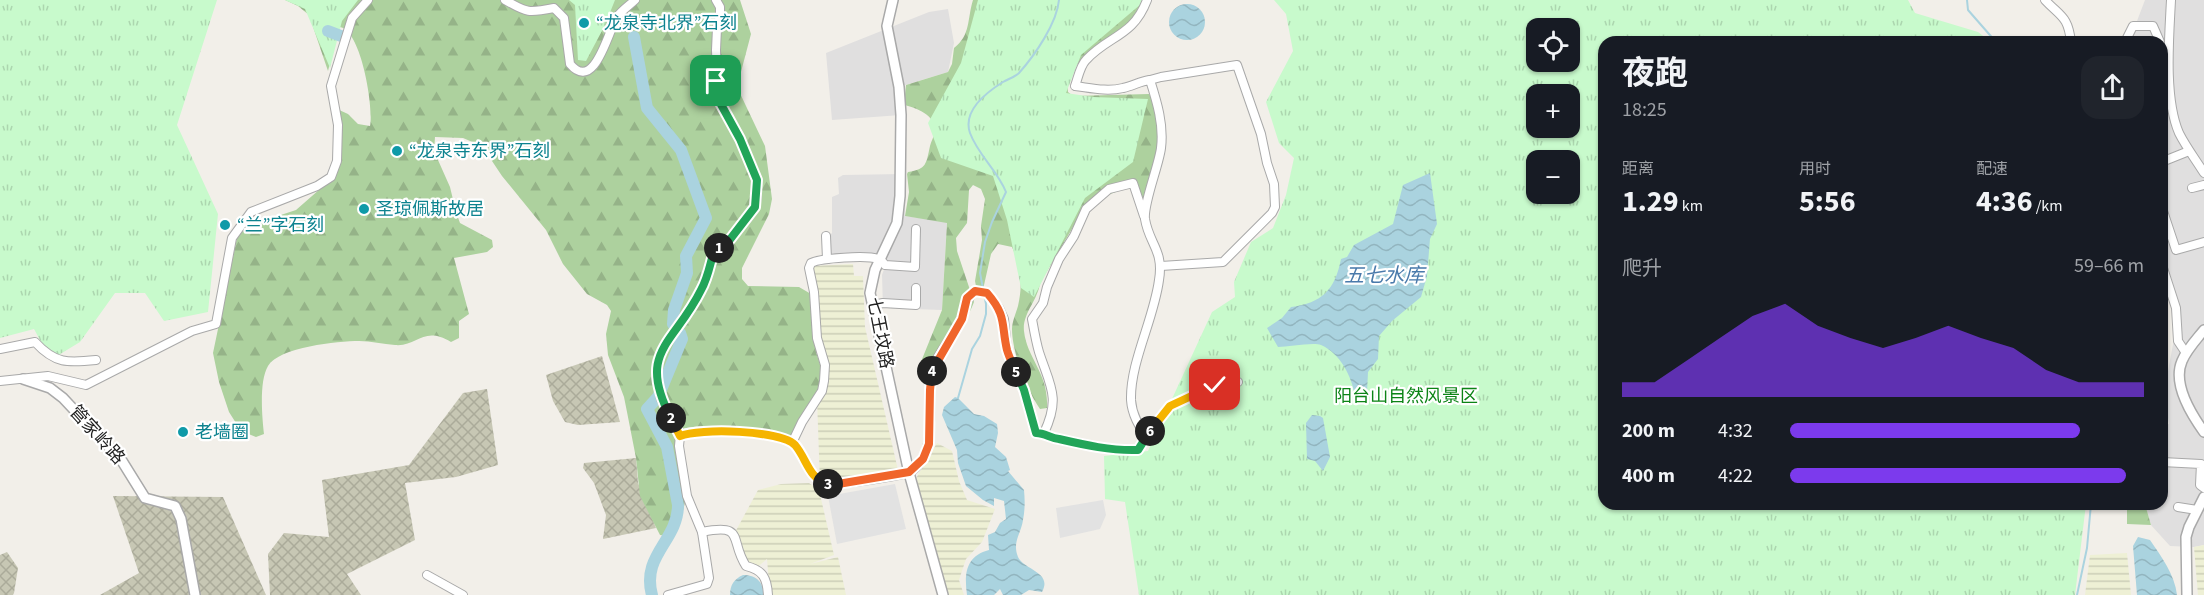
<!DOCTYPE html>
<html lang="zh">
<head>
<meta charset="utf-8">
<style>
  :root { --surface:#171b24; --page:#20242c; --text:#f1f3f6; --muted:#9ea1a6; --accent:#7c3aed }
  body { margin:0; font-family:"Source Sans 3","Noto Sans SC",sans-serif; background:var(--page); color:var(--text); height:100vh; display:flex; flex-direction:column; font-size:22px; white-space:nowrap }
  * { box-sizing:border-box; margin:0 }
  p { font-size:20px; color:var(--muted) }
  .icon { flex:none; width:33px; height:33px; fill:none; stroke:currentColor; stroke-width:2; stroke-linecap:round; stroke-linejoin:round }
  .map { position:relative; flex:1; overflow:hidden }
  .drawer { position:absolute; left:1598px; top:36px; width:570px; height:474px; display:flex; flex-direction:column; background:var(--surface); border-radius:18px; box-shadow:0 2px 4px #0004 }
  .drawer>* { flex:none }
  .controls { position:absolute; left:1526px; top:18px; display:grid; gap:12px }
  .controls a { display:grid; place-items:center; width:54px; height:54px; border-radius:12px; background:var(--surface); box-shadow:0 2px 4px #0004; font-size:30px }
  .pin { position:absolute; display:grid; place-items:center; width:51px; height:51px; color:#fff; margin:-26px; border-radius:12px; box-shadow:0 3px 9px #0006 }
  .km { position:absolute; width:30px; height:30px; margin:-15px; border-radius:50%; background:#222; color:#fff; font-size:16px; line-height:30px; text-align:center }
  .round { display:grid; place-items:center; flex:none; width:63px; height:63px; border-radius:18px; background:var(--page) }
  .summary { display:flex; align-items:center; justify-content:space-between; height:102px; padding:0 24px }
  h1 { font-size:33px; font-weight:700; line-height:45px }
  .stats { display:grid; grid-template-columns:repeat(3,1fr); gap:9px; height:102px; padding:6px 24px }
  .stats div { display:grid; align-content:center }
  .stats b { font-size:30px; font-weight:700 }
  .stats small { font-size:16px; font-weight:400 }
  .stats p { font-size:16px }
  .chart { height:168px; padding:12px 24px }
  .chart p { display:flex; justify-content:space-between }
  .chart svg { width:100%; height:108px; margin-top:6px; fill:var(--accent); opacity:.7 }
  ul { padding:0 24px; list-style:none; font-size:20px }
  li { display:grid; grid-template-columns:96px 72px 1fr; align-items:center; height:45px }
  li i { height:15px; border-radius:8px; background:var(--accent) }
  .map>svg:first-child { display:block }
  .residential { fill:#e0dfdf }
  .construction { fill:url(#construction-cross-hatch) }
  .farmland { fill:url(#farmland-rules) }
  .forest { fill:url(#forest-firs) }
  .park { fill:url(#park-tufts); fill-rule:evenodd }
  .parking { fill:#e2e2e2 }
  .water { fill:url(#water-waves) }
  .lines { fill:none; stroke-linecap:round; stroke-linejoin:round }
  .stream { stroke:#aad3df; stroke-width:2 }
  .river { stroke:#aad3df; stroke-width:12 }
  .minor-casing { stroke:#a9a9a9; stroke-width:10 }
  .tertiary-casing { stroke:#a9a9a9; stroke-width:12 }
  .minor { stroke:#fff; stroke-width:8 }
  .tertiary { stroke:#fff; stroke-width:9 }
  .split-1-casing { stroke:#fff; stroke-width:12 }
  .split-2-casing { stroke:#fff; stroke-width:12 }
  .split-3-casing { stroke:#fff; stroke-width:12 }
  .split-4-casing { stroke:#fff; stroke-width:12 }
  .split-5-casing { stroke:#fff; stroke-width:12 }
  .split-6-casing { stroke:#fff; stroke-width:12 }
  .split-7-casing { stroke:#fff; stroke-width:12 }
  .split-1 { stroke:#22a559; stroke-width:8 }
  .split-2 { stroke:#22a559; stroke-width:8 }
  .split-3 { stroke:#f5b400; stroke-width:8 }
  .split-4 { stroke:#f0652b; stroke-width:8 }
  .split-5 { stroke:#f0652b; stroke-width:8 }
  .split-6 { stroke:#22a559; stroke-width:8 }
  .split-7 { stroke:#f5b400; stroke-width:8 }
  .culture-dot { fill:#0f9aa8; stroke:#fff; stroke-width:2 }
  .labels { text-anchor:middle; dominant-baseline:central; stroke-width:4.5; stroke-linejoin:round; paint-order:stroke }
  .culture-label { font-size:18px; fill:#0d838f; stroke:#fff; text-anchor:start }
  .street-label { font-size:18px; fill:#222; stroke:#fff }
  .park-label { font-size:18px; fill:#0c8416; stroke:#fff }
  .water-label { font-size:20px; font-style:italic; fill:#4a7aab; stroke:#fff }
</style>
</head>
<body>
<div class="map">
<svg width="2204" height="595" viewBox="0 0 2204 595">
  <defs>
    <pattern id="construction-cross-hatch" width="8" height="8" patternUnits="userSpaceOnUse" patternTransform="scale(1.5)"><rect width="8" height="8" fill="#c7c7b4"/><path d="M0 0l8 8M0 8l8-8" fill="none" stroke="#abab9a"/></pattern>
    <pattern id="farmland-rules" width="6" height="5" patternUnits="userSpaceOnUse" patternTransform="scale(1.5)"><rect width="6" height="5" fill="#eef0d5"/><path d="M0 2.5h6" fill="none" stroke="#ccceb7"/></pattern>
    <pattern id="forest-firs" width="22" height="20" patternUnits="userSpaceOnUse" patternTransform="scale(1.5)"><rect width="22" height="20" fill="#add19e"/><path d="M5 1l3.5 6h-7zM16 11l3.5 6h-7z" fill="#95b388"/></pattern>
    <pattern id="park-tufts" width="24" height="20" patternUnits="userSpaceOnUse" patternTransform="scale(1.5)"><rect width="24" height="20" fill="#c8facc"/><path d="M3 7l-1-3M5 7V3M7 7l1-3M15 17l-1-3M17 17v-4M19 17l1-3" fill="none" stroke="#acd6af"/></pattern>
    <pattern id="water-waves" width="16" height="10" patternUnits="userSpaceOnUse" patternTransform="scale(1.5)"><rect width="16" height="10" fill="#aad3df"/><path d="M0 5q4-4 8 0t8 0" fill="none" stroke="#92b5bf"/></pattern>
  </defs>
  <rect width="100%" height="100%" fill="#f2efe9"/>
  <g class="residential">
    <polygon points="2145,0 2204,0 2204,545 2194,547 2170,546 2151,525 2145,504 2162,504 2162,425 2169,424 2164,393 2176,328 2162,223 2162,42 2129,42"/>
    <polygon points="948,9 954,43 948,72 899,87 901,115 832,120 826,53 929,12"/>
    <polygon points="902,174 905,216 947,222 942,310 883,308 882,275 886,264 876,261 830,257 828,237 832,233 832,197 839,194 838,178 843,175"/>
  </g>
  <g class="construction">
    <polygon points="602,356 620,422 578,425 565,422 553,401 546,375"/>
    <polygon points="487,389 498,465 456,477 405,483 415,540 347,574 361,595 270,595 268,554 284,533 329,537 322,480 409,465 463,393"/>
    <polygon points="636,458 638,483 656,528 603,539 606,515 594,483 583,468 584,463"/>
    <polygon points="113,496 223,497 266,595 100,595 139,573"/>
    <polygon points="7,552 18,568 14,593 13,595 0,595 0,555"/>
  </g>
  <g class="farmland">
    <polygon points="853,264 854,276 863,276 865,327 898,470 832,485 820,483 817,399 822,370 811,266"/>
    <polygon points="937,443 952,451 959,481 967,500 995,509 982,542 966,559 959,580 964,595 946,595 915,480"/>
    <polygon points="809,483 819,490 834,555 810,564 838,557 846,595 770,595 767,559 755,569 742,562 733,536 758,490 781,484"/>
    <polygon points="2204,545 2204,595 2198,595 2194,547"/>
    <polygon points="2127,553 2131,595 2085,595 2090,555"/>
  </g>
  <g class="forest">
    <path d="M285 0H740L751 34 737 87 765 146 772 199 769 214 742 268V279L748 286 799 287 811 294 816 352 822 370 819 396 794 435C764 438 707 418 680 430 682 454 691 495 681 516 678 523 672 530 667 536L660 535 640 496 636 458 627 412 624 397 608 355 606 334 611 311 607 305 587 294 563 264 546 230 502 176 482 146 463 138 435 137 434 151 450 187 456 212 460 223 492 240 493 247 487 252 454 258 469 314 459 321V338L451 342C423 325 418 347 395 345 383 344 371 341 359 341 338 341 279 347 268 366 259 381 262 417 264 434L256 437 241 431 229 412 219 382 213 353 237 238 247 226 296 210 328 182 336 170 337 109 348 114 358 124 370 126C374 108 361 28 339 27L328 71 309 15 298 6Z"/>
    <path d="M973 0H1141C1139 8 1136 20 1130 26 1126 30 1119 33 1114 36 1094 48 1065 66 1068 92L1073 96 1149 94C1170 125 1152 177 1144 209L1136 184 1103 197 1076 222 1040 283C1038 300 1022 314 1024 331 1027 359 1049 373 1047 408L1040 409C1027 391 1012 352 1012 329 1012 322 1016 313 1018 306 1023 284 1021 268 1012 247L998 244 991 254 982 294 977 291 975 281 982 240 981 226 985 199 981 189 973 185 969 190 967 223 956 238 957 251 974 302C966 323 960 324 947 341 937 354 929 368 923 383L918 369 942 310 947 223 905 216 909 192 907 174 908 172C927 169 926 164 930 146 931 141 934 137 935 132 937 116 917 108 904 105L906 85 948 72 952 64 954 48C971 35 967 19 973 0Z"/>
    <polygon points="2127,504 2145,504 2151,525 2127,524"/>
  </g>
  <g class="park">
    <polygon points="0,0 217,0 177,125 218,214 208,312 164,321 145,293 115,293 80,342 57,356 46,351 34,329 0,338"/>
    <polygon points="285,0 358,0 342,21 330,68 305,9"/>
    <polygon points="569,0 615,0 605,25 586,61 578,60 575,5"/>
    <polygon points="978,0 1142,0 1141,4 1081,55 1066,93 1093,97 1148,99 1133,162 1085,198 1034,297 1021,288 1007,220 993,176 941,158 928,123 961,63"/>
    <path d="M1274 0H1908L1915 13 1978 32 1991 42H1604V504H2086L2075 595H1139L1125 502 1105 499 1104 456 1148 451 1212 312 1235 297 1234 282 1251 242 1273 228 1286 195 1294 158 1279 143 1266 102 1293 51 1286 14ZM1536 28H1569V62H1536ZM1536 94H1569V128H1536ZM1536 160H1569V194H1536Z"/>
  </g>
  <g class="parking">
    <polygon points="895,484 906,529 837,544 828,496"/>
    <polygon points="1103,500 1106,515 1100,529 1060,538 1056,508"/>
  </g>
  <g class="water">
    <circle cx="1187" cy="22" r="18"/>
    <path d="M1430 173 1437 224 1430 239 1427 276 1421 297 1392 321 1379 336 1378 359 1368 372 1367 393 1355 395C1351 376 1341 354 1321 345 1313 342 1288 347 1278 347L1267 328 1282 318 1291 307C1322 303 1335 290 1341 259L1347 257 1354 245 1393 224 1403 185Z"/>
    <path d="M955 397 958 398 974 414 984 416 997 424 998 433 995 447 1006 457 1010 470 1008 471 1024 490C1025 500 1025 510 1023 520 1021 534 1012 542 1018 557 1024 570 1053 572 1042 592L1029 590 1021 595H1003L1000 589 994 595H967C964 573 966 556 989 550L988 535 995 532 1000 523 1006 519 1004 501 994 498V506L983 500 966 486 958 463 957 450 942 415 944 407Z"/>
    <polygon points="1312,415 1320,416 1323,418 1330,457 1323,471 1315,461 1307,459 1306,423"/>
    <path d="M2138 537 2150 540C2161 556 2175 575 2177 595H2137L2133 546Z"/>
    <path d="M743 575C756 575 764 582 763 595H730C730 585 734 579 743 575Z"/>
  </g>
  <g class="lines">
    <g class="stream">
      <polyline points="1967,0 1968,10 1996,42"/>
      <path d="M958 398 972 349 980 336 986 314V304L980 273 985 242 992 222 1006 192C998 171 978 155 970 133 962 110 987 92 1003 82 1008 79 1015 77 1019 73 1035 55 1057 23 1059 0"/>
      <polyline points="2077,595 2087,548 2091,504"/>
    </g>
    <g class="river">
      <polyline points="328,31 341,36"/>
      <polyline points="634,37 647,108 681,150 706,218 686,256 687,273 674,310 673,324"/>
      <path d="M652 595C641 555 678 541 678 505L667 447 647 409 658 397 682 339 680 333"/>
    </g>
    <defs>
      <g id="minor">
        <path d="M505 0C527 13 529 13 554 8L564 18 570 64C595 94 609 28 617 17 622 10 630 5 635 0"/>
        <path d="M716 0 720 7V16L717 28 716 50 718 99 740 139 757 180V197L755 207 750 215 728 242 714 251 701 291 666 343 659 359 656 377 661 399 680 436C699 428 781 430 795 445 810 462 807 478 832 485 846 483 901 477 910 472 940 454 926 402 932 372 936 353 954 337 961 319 966 308 965 300 975 291L987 293 999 308 1004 319 1007 350 1024 390 1036 433C1045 433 1050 438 1059 439 1085 445 1111 451 1138 450L1147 438 1150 430 1170 406 1220 383 1238 382"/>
        <path d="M1147 0C1133 37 1109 35 1086 60 1080 66 1078 78 1075 86 1091 88 1107 92 1123 88 1133 86 1140 81 1150 80 1157 102 1164 125 1161 148 1159 165 1143 204 1145 219 1149 244 1164 250 1159 280 1154 319 1130 362 1131 400 1132 415 1139 426 1147 438"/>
        <path d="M2045 0C2061 17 2068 16 2071 42"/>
        <path d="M2171 0C2169 39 2164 98 2179 133 2186 147 2196 160 2204 173"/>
        <polyline points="2125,42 2133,26 2153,26 2160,42"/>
        <polyline points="1150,80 1161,77 1237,65 1261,134 1267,163 1274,184 1275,207 1272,213 1223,262 1161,266"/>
        <polyline points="2164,161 2189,151"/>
        <polyline points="2192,188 2204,185"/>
        <polyline points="2162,208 2176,250 2204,242"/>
        <polyline points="826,236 827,259"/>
        <polyline points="2162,265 2176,308 2178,341 2186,353"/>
        <polyline points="873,305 883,303 916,305 916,288"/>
        <path d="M0 349 35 342C55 364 68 363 96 360"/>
        <polyline points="0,381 48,376 86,385 192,331 216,324 232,238 251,212 317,186 331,177 337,161 338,125 331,86 352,18 368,0"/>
        <path d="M1044 433C1061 397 1050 386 1039 352 1036 342 1034 330 1032 319L1043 303 1047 287 1059 259 1074 236 1086 209 1109 189 1133 183 1144 216"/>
        <path d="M792 443 802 422 822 391 824 381 825 365 817 338 814 292 809 268 811 263C821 258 867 255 878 259 882 260 882 261 885 265L915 267 916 229"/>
        <polyline points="2162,462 2201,464 2200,485 2204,488"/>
        <polyline points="2178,507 2197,510"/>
        <path d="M702 532C746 523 729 540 746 566 763 570 767 578 768 595"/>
        <polyline points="427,575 463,595"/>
        <polyline points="668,595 707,584 709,578 702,532 687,496 679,446 680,436"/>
      </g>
      <g id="tertiary">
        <polyline points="893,0 887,26 899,87 901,115 900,196 897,223 875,270 870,293 909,473 943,595"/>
        <path d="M2204 330C2196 340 2187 349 2182 361 2172 384 2191 414 2204 432"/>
        <polyline points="23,379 50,388 63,398 122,461 145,498 175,506 181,519 195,595"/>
        <polyline points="2187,595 2186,537 2189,527 2204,497"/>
      </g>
    </defs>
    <use href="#minor" class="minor-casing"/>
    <use href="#tertiary" class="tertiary-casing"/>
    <use href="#minor" class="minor"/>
    <use href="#tertiary" class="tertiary"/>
  </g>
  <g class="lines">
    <defs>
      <polyline id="split-1" points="716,81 718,99 740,139 757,180 755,207 728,242 719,248"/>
      <path id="split-2" d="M671 418C636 351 674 345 701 290 708 278 710 264 714 251L719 248"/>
      <path id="split-3" d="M671 418 680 436C699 428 781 430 795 445 807 459 808 478 828 484"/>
      <polyline id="split-4" points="828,484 832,485 909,472 923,459 929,444 930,390 932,371"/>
      <path id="split-5" d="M932 371 962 319 967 298 975 291 987 293C1007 316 1001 324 1007 350 1009 357 1013 365 1016 372"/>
      <path id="split-6" d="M1016 372 1024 390 1036 433C1045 433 1050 438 1059 439 1085 445 1111 451 1138 450L1150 431"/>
      <polyline id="split-7" points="1150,431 1170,406 1215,385"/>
    </defs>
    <use href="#split-1" class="split-1-casing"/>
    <use href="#split-2" class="split-2-casing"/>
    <use href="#split-3" class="split-3-casing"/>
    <use href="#split-4" class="split-4-casing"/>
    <use href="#split-5" class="split-5-casing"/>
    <use href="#split-6" class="split-6-casing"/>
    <use href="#split-7" class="split-7-casing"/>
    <use href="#split-1" class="split-1"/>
    <use href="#split-2" class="split-2"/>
    <use href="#split-3" class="split-3"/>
    <use href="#split-4" class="split-4"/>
    <use href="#split-5" class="split-5"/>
    <use href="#split-6" class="split-6"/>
    <use href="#split-7" class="split-7"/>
  </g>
  <g class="culture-dot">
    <circle cx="584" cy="23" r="6"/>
    <circle cx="397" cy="151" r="6"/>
    <circle cx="364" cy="209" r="6"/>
    <circle cx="225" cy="225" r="6"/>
    <circle cx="183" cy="432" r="6"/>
  </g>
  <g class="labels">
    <g class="culture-label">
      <text x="596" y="23">“龙泉寺北界”石刻</text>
      <text x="409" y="151">“龙泉寺东界”石刻</text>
      <text x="376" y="209">圣琼佩斯故居</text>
      <text x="237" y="225">“兰”字石刻</text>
      <text x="195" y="432">老墙圈</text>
    </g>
    <g class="street-label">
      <text transform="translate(880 333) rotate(79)">七王坟路</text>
      <text transform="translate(97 435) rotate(48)">管家岭路</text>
    </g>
    <g class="park-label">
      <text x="1406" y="396">阳台山自然风景区</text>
    </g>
    <g class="water-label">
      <text x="1384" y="276">五七水库</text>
    </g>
  </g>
</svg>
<div class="controls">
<a><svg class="icon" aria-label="locate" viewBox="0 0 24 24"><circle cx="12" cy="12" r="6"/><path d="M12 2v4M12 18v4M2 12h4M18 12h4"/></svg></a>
<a>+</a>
<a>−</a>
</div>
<div class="pin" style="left:716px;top:81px;background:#1e9e55"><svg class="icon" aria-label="arrive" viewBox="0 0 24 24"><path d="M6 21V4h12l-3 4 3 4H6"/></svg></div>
<div class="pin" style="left:1215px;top:385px;background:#d93025"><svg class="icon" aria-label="check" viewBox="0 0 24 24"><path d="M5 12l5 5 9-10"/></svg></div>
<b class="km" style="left:719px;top:248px">1</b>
<b class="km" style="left:671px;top:418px">2</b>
<b class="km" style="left:828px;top:484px">3</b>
<b class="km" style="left:932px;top:371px">4</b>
<b class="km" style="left:1016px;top:372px">5</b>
<b class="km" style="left:1150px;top:431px">6</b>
<section class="drawer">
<div class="summary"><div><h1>夜跑</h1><p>18:25</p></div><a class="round"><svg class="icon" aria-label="share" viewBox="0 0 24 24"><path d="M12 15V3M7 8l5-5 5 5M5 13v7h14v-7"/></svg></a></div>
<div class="stats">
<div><p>距离</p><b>1.29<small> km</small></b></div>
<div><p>用时</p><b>5:56</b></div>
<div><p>配速</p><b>4:36<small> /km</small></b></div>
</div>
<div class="chart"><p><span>爬升</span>59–66 m</p>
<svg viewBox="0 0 160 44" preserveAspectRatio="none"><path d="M0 44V38L10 38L20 29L30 20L40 11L50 6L60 15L70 20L80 24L90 20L100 15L110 20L120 24L130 33L140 38L150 38L160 38V44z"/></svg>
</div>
<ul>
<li><b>200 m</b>4:32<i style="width:82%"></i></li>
<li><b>400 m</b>4:22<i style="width:95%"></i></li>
</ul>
</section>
</div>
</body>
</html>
